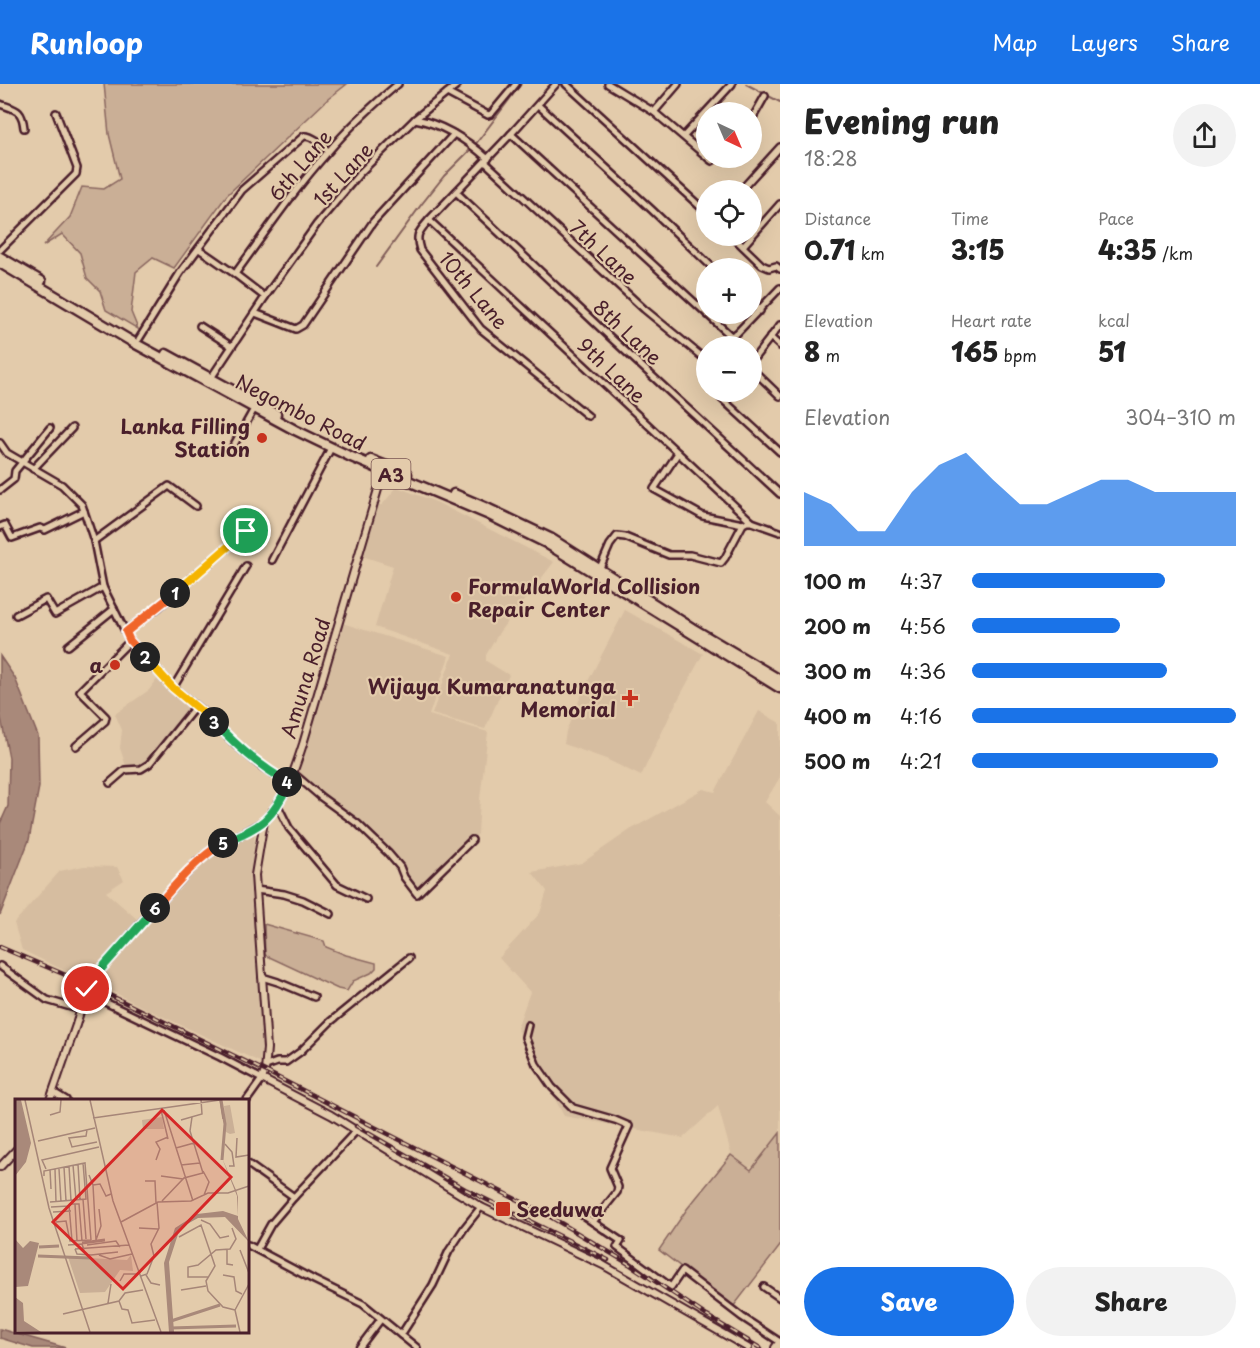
<!DOCTYPE html>
<html lang="en">
<head>
<meta charset="utf-8">
<style>
  :root { --surface:#fff; --page:#f2f2f2; --text:#222; --muted:#767676; --accent:#1a73e8 }
  body { margin:0; font-family:"Playpen Sans",sans-serif; background:var(--page); color:var(--text); height:100vh; display:flex; flex-direction:column; font-size:22px; white-space:nowrap }
  * { box-sizing:border-box; margin:0 }
  p { font-size:20px; color:var(--muted) }
  .icon { flex:none; width:33px; height:33px; fill:none; stroke:currentColor; stroke-width:2; stroke-linecap:round; stroke-linejoin:round }
  .map { position:relative; flex:1; overflow:hidden }
  .side { display:flex; flex-direction:column; background:var(--surface); width:480px }
  .side>* { flex:none }
  .needle { width:39px; rotate:136deg }
  .tools { position:absolute; left:696px; top:18px; display:grid; gap:12px }
  .tools a { display:grid; place-items:center; width:66px; height:66px; border-radius:50%; background:var(--surface); box-shadow:0 6px 24px #0002; font-size:30px }
  .pin { position:absolute; display:grid; place-items:center; width:51px; height:51px; color:#fff; margin:-26px; border:3px solid #fff; border-radius:50%; box-shadow:0 2px 6px #0007 }
  .km { position:absolute; width:30px; height:30px; margin:-15px; border-radius:50%; background:#222; color:#fff; font-size:16px; line-height:30px; text-align:center }
  .round { display:grid; place-items:center; flex:none; width:63px; height:63px; border-radius:32px; background:var(--page) }
  .summary { display:flex; align-items:center; justify-content:space-between; height:102px; padding:0 24px }
  h1 { font-size:33px; font-weight:800; line-height:45px }
  .figures { display:grid; grid-template-columns:repeat(3,1fr); gap:9px; height:102px; padding:6px 24px }
  .figures div { display:grid; align-content:center }
  .figures b { font-size:26px; font-weight:800 }
  .figures small { font-size:16px; font-weight:400 }
  .figures p { font-size:16px }
  .chart { height:168px; padding:12px 24px }
  .chart p { display:flex; justify-content:space-between }
  .chart svg { width:100%; height:108px; margin-top:6px; fill:var(--accent); opacity:.7 }
  .action { display:flex; gap:12px; margin-top:auto; padding:12px 24px }
  .action a { flex:1; height:69px; border-radius:36px; background:var(--accent); color:#fff; font-size:24px; font-weight:800; line-height:69px; text-align:center }
  .action a+a { background:var(--page); color:var(--text) }
  ul { padding:0 24px; list-style:none; font-size:20px }
  li { display:grid; grid-template-columns:96px 72px 1fr; align-items:center; height:45px }
  li i { height:15px; border-radius:8px; background:var(--accent) }
  header { display:flex; align-items:center; gap:36px; box-sizing:border-box; height:84px; padding:0 30px; background:var(--accent); color:#fff }
  header strong { font-size:28px }
  nav { display:flex; gap:33px; margin-inline-start:auto; font-size:21px }
  main { display:flex; flex:1; min-height:0 }
  .map>svg:first-child { display:block }
  .built { fill:#d6bda0 }
  .green { fill:#caaf96; stroke:#8a6760; stroke-width:1.5 }
  .water { fill:#a9897a; stroke:#835f5a; stroke-width:1.5 }
  .lines { fill:none; stroke-linecap:round; stroke-linejoin:round }
  .stream { stroke:#835f5a; stroke-width:2 }
  .minor-casing { stroke:#4a1f2b; stroke-width:10 }
  .tertiary-casing { stroke:#4a1f2b; stroke-width:10 }
  .primary-casing { stroke:#4a1f2b; stroke-width:12 }
  .trunk-casing { stroke:#4a1f2b; stroke-width:13 }
  .minor { stroke:#e3cbab; stroke-width:5 }
  .tertiary { stroke:#e3cbab; stroke-width:6 }
  .primary { stroke:#e3cbab; stroke-width:8 }
  .trunk { stroke:#e3cbab; stroke-width:8 }
  .rail-casing { stroke:#4a1f2b; stroke-width:4.5 }
  .rail { stroke:#e3cbab; stroke-width:2; stroke-dasharray:7; stroke-linecap:butt }
  .split-1-casing { stroke:#fff; stroke-width:12 }
  .split-2-casing { stroke:#fff; stroke-width:12 }
  .split-3-casing { stroke:#fff; stroke-width:12 }
  .split-4-casing { stroke:#fff; stroke-width:12 }
  .split-5-casing { stroke:#fff; stroke-width:12 }
  .split-6-casing { stroke:#fff; stroke-width:12 }
  .split-7-casing { stroke:#fff; stroke-width:12 }
  .split-1 { stroke:#f5b400; stroke-width:8 }
  .split-2 { stroke:#f0652b; stroke-width:8 }
  .split-3 { stroke:#f5b400; stroke-width:8 }
  .split-4 { stroke:#22a559; stroke-width:8 }
  .split-5 { stroke:#22a559; stroke-width:8 }
  .split-6 { stroke:#f0652b; stroke-width:8 }
  .split-7 { stroke:#22a559; stroke-width:8 }
  .poi-dot { fill:#c8321e; stroke:#e3cbab; stroke-width:2 }
  .labels { text-anchor:middle; dominant-baseline:central; stroke-width:4.5; stroke-linejoin:round; paint-order:stroke }
  .shield { fill:#e3cbab; stroke:#785351; stroke-width:1.5 }
  .shield-label { font-size:18px; font-weight:bold; fill:#4a1f2b }
  .street-label { font-size:20px; fill:#4a1f2b; stroke:#e3cbab }
  .poi-label { font-size:20px; font-weight:bold; fill:#4a1f2b; stroke:#e3cbab; text-anchor:end }
  .inset-river { fill:none; stroke:#a9897a; stroke-width:3 }
  .inset-road { fill:none; stroke:#a68678; stroke-width:1.5 }
  .view { fill:#d62828; fill-opacity:0.15; stroke:#d62828; stroke-width:3 }
  .inset-edge { fill:none; stroke:#4a1f2b; stroke-width:3 }
</style>
</head>
<body>
<header>
<strong>Runloop</strong>
<nav><a>Map</a><a>Layers</a><a>Share</a></nav>
</header>
<main>
<div class="map">
<svg width="780" height="1264" viewBox="0 0 780 1264">
  <rect width="100%" height="100%" fill="#e3cbab"/>
  <filter id="ink" filterUnits="userSpaceOnUse"><feTurbulence type="fractalNoise" baseFrequency=".0167" numOctaves="2"/><feDisplacementMap in="SourceGraphic" scale="12" xChannelSelector="R" yChannelSelector="G"/><feConvolveMatrix kernelMatrix="1 2 1 2 8 2 1 2 1" color-interpolation-filters="sRGB"/></filter>
  <g filter="url(#ink)">
    <g class="built">
      <polygon points="397,403 436,418 554,478 500,547 486,571 486,577 509,591 485,645 432,630 453,570 375,543 393,482 359,471 376,421 382,421"/>
      <polygon points="625,526 703,570 674,623 641,692 606,675 564,660 566,647 584,605"/>
      <polygon points="342,539 449,572 429,631 488,648 480,715 478,750 417,806 406,792 403,784 379,761 366,742 294,695"/>
      <polygon points="159,593 191,623 144,682 136,685 127,685 120,664 122,646 115,630 149,606"/>
      <polygon points="759,627 780,639 780,693 765,718 780,732 780,1050 757,1079 737,1091 718,1022 683,1054 564,1032 517,944 530,908 499,874 540,829 547,807 532,788 582,779 630,746 703,705 715,708"/>
      <polygon points="255,747 251,808 265,942 265,969 262,979 136,920 95,898 134,850 200,779 227,760"/>
      <polygon points="84,782 117,783 124,796 106,808 138,836 86,897 22,866 14,839 60,787"/>
    </g>
    <g class="green">
      <polygon points="104,0 347,0 328,15 227,111 174,184 153,174 136,188 131,228 138,245 106,226 100,207 87,194 80,169 62,150 43,162 70,133 82,103 104,105 120,95 109,50"/>
      <polygon points="264,840 324,857 326,863 346,871 376,879 376,884 371,889 353,897 347,907 338,905 265,871"/>
      <polygon points="780,1049 780,1162 733,1223 659,1166 687,1125 731,1071 751,1086"/>
    </g>
    <g class="water">
      <polygon points="0,572 15,594 38,652 39,703 29,756 0,831 0,740 8,722 9,674 0,629"/>
      <polygon points="0,1245 66,1264 33,1264 0,1254"/>
    </g>
    <g class="lines">
      <g class="stream">
        <polyline points="746,0 780,18"/>
        <polyline points="376,183 421,121 444,92 475,61 521,0"/>
      </g>
      <defs>
        <g id="minor">
          <path d="M556 0 511 50 429 136C419 148 415 150 420 166L481 245 588 332"/>
          <polyline points="566,0 706,128"/>
          <polyline points="608,0 654,28 706,72"/>
          <polyline points="447,9 488,31 491,30 516,0"/>
          <path d="M0 20C16 26 22 25 24 44"/>
          <polyline points="538,21 652,126 713,184"/>
          <polyline points="654,28 678,0"/>
          <path d="M415 35C443 40 467 56 488 75"/>
          <polyline points="752,35 765,12"/>
          <polyline points="511,50 706,229"/>
          <polyline points="684,52 732,0"/>
          <polyline points="708,74 712,77 716,74"/>
          <polyline points="485,78 644,225 706,276"/>
          <polyline points="741,106 780,63"/>
          <polyline points="456,108 610,253 780,410"/>
          <polyline points="429,136 752,438 780,448"/>
          <polyline points="732,152 762,181 769,184 776,182 780,185"/>
          <polyline points="743,162 780,120"/>
          <polyline points="199,165 235,190 265,213"/>
          <polyline points="0,166 76,90 77,84 56,29"/>
          <path d="M235 190C265 149 294 106 328 68 349 43 373 21 398 0"/>
          <polyline points="752,219 760,227"/>
          <polyline points="255,229 296,245 303,241 373,138 454,50"/>
          <polyline points="707,230 731,252 737,249 780,204"/>
          <polyline points="200,242 231,262"/>
          <polyline points="770,253 780,262"/>
          <path d="M139 255 180 189 242 106 304 52C313 51 322 61 328 67"/>
          <polyline points="752,277 780,241"/>
          <polyline points="752,285 780,312"/>
          <polyline points="211,294 265,213 317,140 360,89 415,35 458,0"/>
          <polyline points="726,308 721,314 780,368"/>
          <polyline points="0,359 7,369 62,401 82,421 94,457 103,503 130,557 173,604 208,632 236,661 261,682 289,699"/>
          <polyline points="231,366 254,325"/>
          <polyline points="678,369 654,405 703,432 743,440"/>
          <polyline points="33,385 72,344"/>
          <polyline points="0,406 14,395 15,387 50,344"/>
          <polyline points="0,443 5,441 12,454 40,444 45,446 84,427"/>
          <polyline points="94,457 169,402 196,422"/>
          <polyline points="272,476 331,364"/>
          <polyline points="600,484 610,461 617,452 625,453 669,471 690,471 721,479 725,474 743,440 747,438 752,438"/>
          <polyline points="16,531 46,515 55,530 103,503"/>
          <polyline points="126,547 159,523 246,447"/>
          <polyline points="68,562 114,525"/>
          <polyline points="173,604 246,482"/>
          <polyline points="76,662 105,637 106,633 80,607 130,557"/>
          <polyline points="293,689 321,713 358,740 388,769 400,783 404,793 417,810 472,756"/>
          <polyline points="110,699 125,686 141,685 149,680 195,623"/>
          <polyline points="277,720 289,744 337,801 366,815"/>
          <polyline points="256,806 284,810 303,816 331,830"/>
          <polyline points="0,882 47,916 81,926"/>
          <polyline points="262,893 278,898 314,913"/>
          <polyline points="86,909 220,973 262,995 247,1016"/>
          <polyline points="528,941 525,953 536,980 552,1003 573,1024 615,1036 629,1042 610,1084 618,1103 617,1108 593,1138"/>
          <polyline points="266,982 277,978 286,978 300,968 330,938 409,874"/>
          <polyline points="53,1008 66,1016"/>
          <polyline points="248,1080 294,1113"/>
          <polyline points="578,1128 621,1157 617,1163 671,1203 682,1187 742,1233 780,1258"/>
          <polyline points="248,1161 314,1196 363,1220 417,1264"/>
          <polyline points="257,1165 271,1140 294,1113 356,1047"/>
          <polyline points="764,1203 780,1214"/>
          <polyline points="401,1251 433,1201 449,1167 465,1143 481,1123"/>
          <polyline points="359,1264 381,1235"/>
        </g>
        <g id="tertiary">
          <polyline points="264,737 255,791 267,964 265,987 262,995 331,1031 481,1123 603,1181 748,1264"/>
          <path d="M50 1016 76 941 87 905 92 896 140 840 198 777 211 767 264 737C285 716 294 688 303 660L384 385"/>
          <polyline points="0,1083 16,1066"/>
        </g>
        <polyline id="primary" points="776,1264 780,1259"/>
        <g id="trunk">
          <polyline points="0,173 41,197"/>
          <polyline points="0,179 136,260 295,346 349,372 487,430 546,459 780,604"/>
          <polyline points="166,270 276,330"/>
          <polyline points="371,376 407,390"/>
          <polyline points="454,410 489,425 550,454 692,544 780,596"/>
        </g>
      </defs>
      <use href="#minor" class="minor-casing"/>
      <use href="#tertiary" class="tertiary-casing"/>
      <use href="#primary" class="primary-casing"/>
      <use href="#trunk" class="trunk-casing"/>
      <use href="#minor" class="minor"/>
      <use href="#tertiary" class="tertiary"/>
      <use href="#primary" class="primary"/>
      <use href="#trunk" class="trunk"/>
      <defs>
        <g id="rail">
          <polyline points="0,863 89,901 265,987 549,1132 629,1180 707,1232 760,1264"/>
          <polyline points="356,1042 465,1105 608,1176"/>
        </g>
      </defs>
      <use href="#rail" class="rail-casing"/>
      <use href="#rail" class="rail"/>
    </g>
  </g>
  <g class="lines" filter="url(#ink)">
    <defs>
      <polyline id="split-1" points="175,509 246,447"/>
      <polyline id="split-2" points="145,573 130,557 126,548 175,509"/>
      <polyline id="split-3" points="145,573 173,604 214,638"/>
      <path id="split-4" d="M214 638C238 663 257 680 287 698"/>
      <path id="split-5" d="M223 759C237 752 254 746 265 736 276 726 283 712 289 699L287 698"/>
      <path id="split-6" d="M155 824C176 800 196 775 223 759"/>
      <polyline id="split-7" points="87,905 95,892 155,824"/>
    </defs>
    <use href="#split-1" class="split-1-casing"/>
    <use href="#split-2" class="split-2-casing"/>
    <use href="#split-3" class="split-3-casing"/>
    <use href="#split-4" class="split-4-casing"/>
    <use href="#split-5" class="split-5-casing"/>
    <use href="#split-6" class="split-6-casing"/>
    <use href="#split-7" class="split-7-casing"/>
    <use href="#split-1" class="split-1"/>
    <use href="#split-2" class="split-2"/>
    <use href="#split-3" class="split-3"/>
    <use href="#split-4" class="split-4"/>
    <use href="#split-5" class="split-5"/>
    <use href="#split-6" class="split-6"/>
    <use href="#split-7" class="split-7"/>
  </g>
  <g class="poi-dot">
    <circle cx="262" cy="354" r="6"/>
    <circle cx="456" cy="513" r="6"/>
    <circle cx="115" cy="581" r="6"/>
    <path d="M627 605h6v6h6v6h-6v6h-6v-6h-6v-6h6z"/>
    <rect x="495" y="1117" width="16" height="16" rx="3"/>
  </g>
  <g class="labels">
    <rect class="shield" x="371.5" y="375" width="39" height="30" rx="4.5"/>
    <g class="shield-label">
      <text x="391" y="390">A3</text>
    </g>
    <g class="street-label">
      <text transform="translate(300 81) rotate(-50)">6th Lane</text>
      <text transform="translate(343 90) rotate(-48)">1st Lane</text>
      <text transform="translate(604 168) rotate(43)">7th Lane</text>
      <text transform="translate(474 206) rotate(50)">10th Lane</text>
      <text transform="translate(628 248) rotate(43)">8th Lane</text>
      <text transform="translate(612 286) rotate(43)">9th Lane</text>
      <text transform="translate(301 328) rotate(27)">Negombo Road</text>
      <text transform="translate(305 594) rotate(-73)">Amuna Road</text>
    </g>
    <g class="poi-label">
      <text x="250" y="342">Lanka Filling<tspan x="250" dy="23">Station</tspan></text>
      <text x="468" y="502" text-anchor="start">FormulaWorld Collision<tspan x="468" dy="23">Repair Center</tspan></text>
      <text x="103" y="581">a</text>
      <text x="616" y="602">Wijaya Kumaranatunga<tspan x="616" dy="23">Memorial</tspan></text>
      <text x="516" y="1125" text-anchor="start">Seeduwa</text>
    </g>
  </g>
  <g transform="translate(15 1015)">
    <rect width="234" height="234" fill="#e3cbab"/>
    <path d="M215 6 220 34 215 35 211 33 209 7ZM147 18 149 30H128L127 21ZM116 156 118 172 105 171 90 193 65 194 53 158 112 161Z" fill="#caaf96"/>
    <path d="M0 1H6L16 44 11 63 0 77ZM207 59 221 91 223 98V120L234 143 210 118 183 119 165 129 154 163 159 233H154L149 164 160 129 182 115 208 112 223 117 222 97ZM0 140 8 149 15 142 24 144 13 187 0 188ZM0 198 8 204 9 222 26 233 0 232Z" fill="#a9897a"/>
    <path class="inset-river" d="M206 1 210 25 207 61M67 144 90 141M24 148 44 147M23 157 75 159M156 222 205 206M156 229 221 227"/>
    <path class="inset-road" d="M10 1 34 109 75 233M75 1 98 102 146 233M205 1 208 20M146 11 153 40M149 11 178 102M35 16 45 13 46 1M78 19 205 1M166 21 187 15 186 1M72 31 71 37 54 39 57 48 82 43M222 39 221 58 234 56M23 42 80 29M210 45 217 53 219 67H214M161 49 179 44M141 61 145 50 141 43 153 38M63 65 65 101M58 66 61 101M166 66 185 64M54 67 56 102M49 68 51 102M31 70 27 61 84 48M40 70 41 103M44 70 46 103M35 71 36 90M188 72 194 83 189 96M74 76 78 86 81 141M29 77V72L70 64 76 141M146 77 168 80M130 82H140L141 104M78 86 85 85 91 97 96 95M68 100 71 140M147 102 169 79 188 74 175 32 177 18M35 103 71 100 68 64M54 105H64L67 142M60 105 62 142M54 106 57 142M36 108 54 107M38 113 56 112M186 121 195 125 205 139 214 137M41 123 51 122 55 142 76 141M106 123 143 103 176 102 193 94H213L234 87M124 129 143 130M164 138 186 126 200 167 191 182 193 192 208 208 220 211M81 141 86 127 84 110M53 146 67 145 69 151M72 146 101 142 105 148M60 150 114 146M60 150 62 155 76 156 103 153M212 151V165L218 166M225 151 234 174M84 156 95 160 117 155M131 176 136 184 145 186M208 176 219 178 221 192 227 195M126 177 132 175 139 157 136 145 144 129 142 103M193 178H173V168L183 166 201 151 215 150 221 140 217 129M105 182 109 175H123M166 191 191 187M104 202 107 210 113 211 117 224 140 221M93 204 96 185M48 215 104 202 110 194 128 191M225 233 220 211 234 185"/>
    <path class="view" d="M147 11 216 78 108 190 38 123Z"/>
    <rect width="234" height="234" class="inset-edge"/>
  </g>
</svg>
<div class="tools">
<a><svg class="needle" viewBox="-14 -14 28 28"><path d="M0-13l5 13h-10z" fill="#e53935"/><path d="M0 13l5-13h-10z" fill="#767676"/></svg></a>
<a><svg class="icon" aria-label="locate" viewBox="0 0 24 24"><circle cx="12" cy="12" r="6"/><path d="M12 2v4M12 18v4M2 12h4M18 12h4"/></svg></a>
<a>+</a>
<a>−</a>
</div>
<div class="pin" style="left:246px;top:447px;background:#1e9e55"><svg class="icon" aria-label="arrive" viewBox="0 0 24 24"><path d="M6 21V4h12l-3 4 3 4H6"/></svg></div>
<div class="pin" style="left:87px;top:905px;background:#d93025"><svg class="icon" aria-label="check" viewBox="0 0 24 24"><path d="M5 12l5 5 9-10"/></svg></div>
<b class="km" style="left:175px;top:509px">1</b>
<b class="km" style="left:145px;top:573px">2</b>
<b class="km" style="left:214px;top:638px">3</b>
<b class="km" style="left:287px;top:698px">4</b>
<b class="km" style="left:223px;top:759px">5</b>
<b class="km" style="left:155px;top:824px">6</b>
</div>
<section class="side">
<div class="summary"><div><h1>Evening run</h1><p>18:28</p></div><a class="round"><svg class="icon" aria-label="share" viewBox="0 0 24 24"><path d="M12 15V3M7 8l5-5 5 5M5 13v7h14v-7"/></svg></a></div>
<div class="figures">
<div><p>Distance</p><b>0.71<small> km</small></b></div>
<div><p>Time</p><b>3:15</b></div>
<div><p>Pace</p><b>4:35<small> /km</small></b></div>
</div>
<div class="figures">
<div><p>Elevation</p><b>8<small> m</small></b></div>
<div><p>Heart rate</p><b>165<small> bpm</small></b></div>
<div><p>kcal</p><b>51</b></div>
</div>
<div class="chart"><p><span>Elevation</span>304–310 m</p>
<svg viewBox="0 0 160 44" preserveAspectRatio="none"><path d="M0 44V22L10 27L20 38L30 38L40 22L50 11L60 6L70 17L80 27L90 27L100 22L110 17L120 17L130 22L140 22L150 22L160 22V44z"/></svg>
</div>
<ul>
<li><b>100 m</b>4:37<i style="width:73%"></i></li>
<li><b>200 m</b>4:56<i style="width:56%"></i></li>
<li><b>300 m</b>4:36<i style="width:74%"></i></li>
<li><b>400 m</b>4:16<i style="width:100%"></i></li>
<li><b>500 m</b>4:21<i style="width:93%"></i></li>
</ul>
<div class="action"><a>Save</a><a>Share</a></div>
</section>
</main>
</body>
</html>
